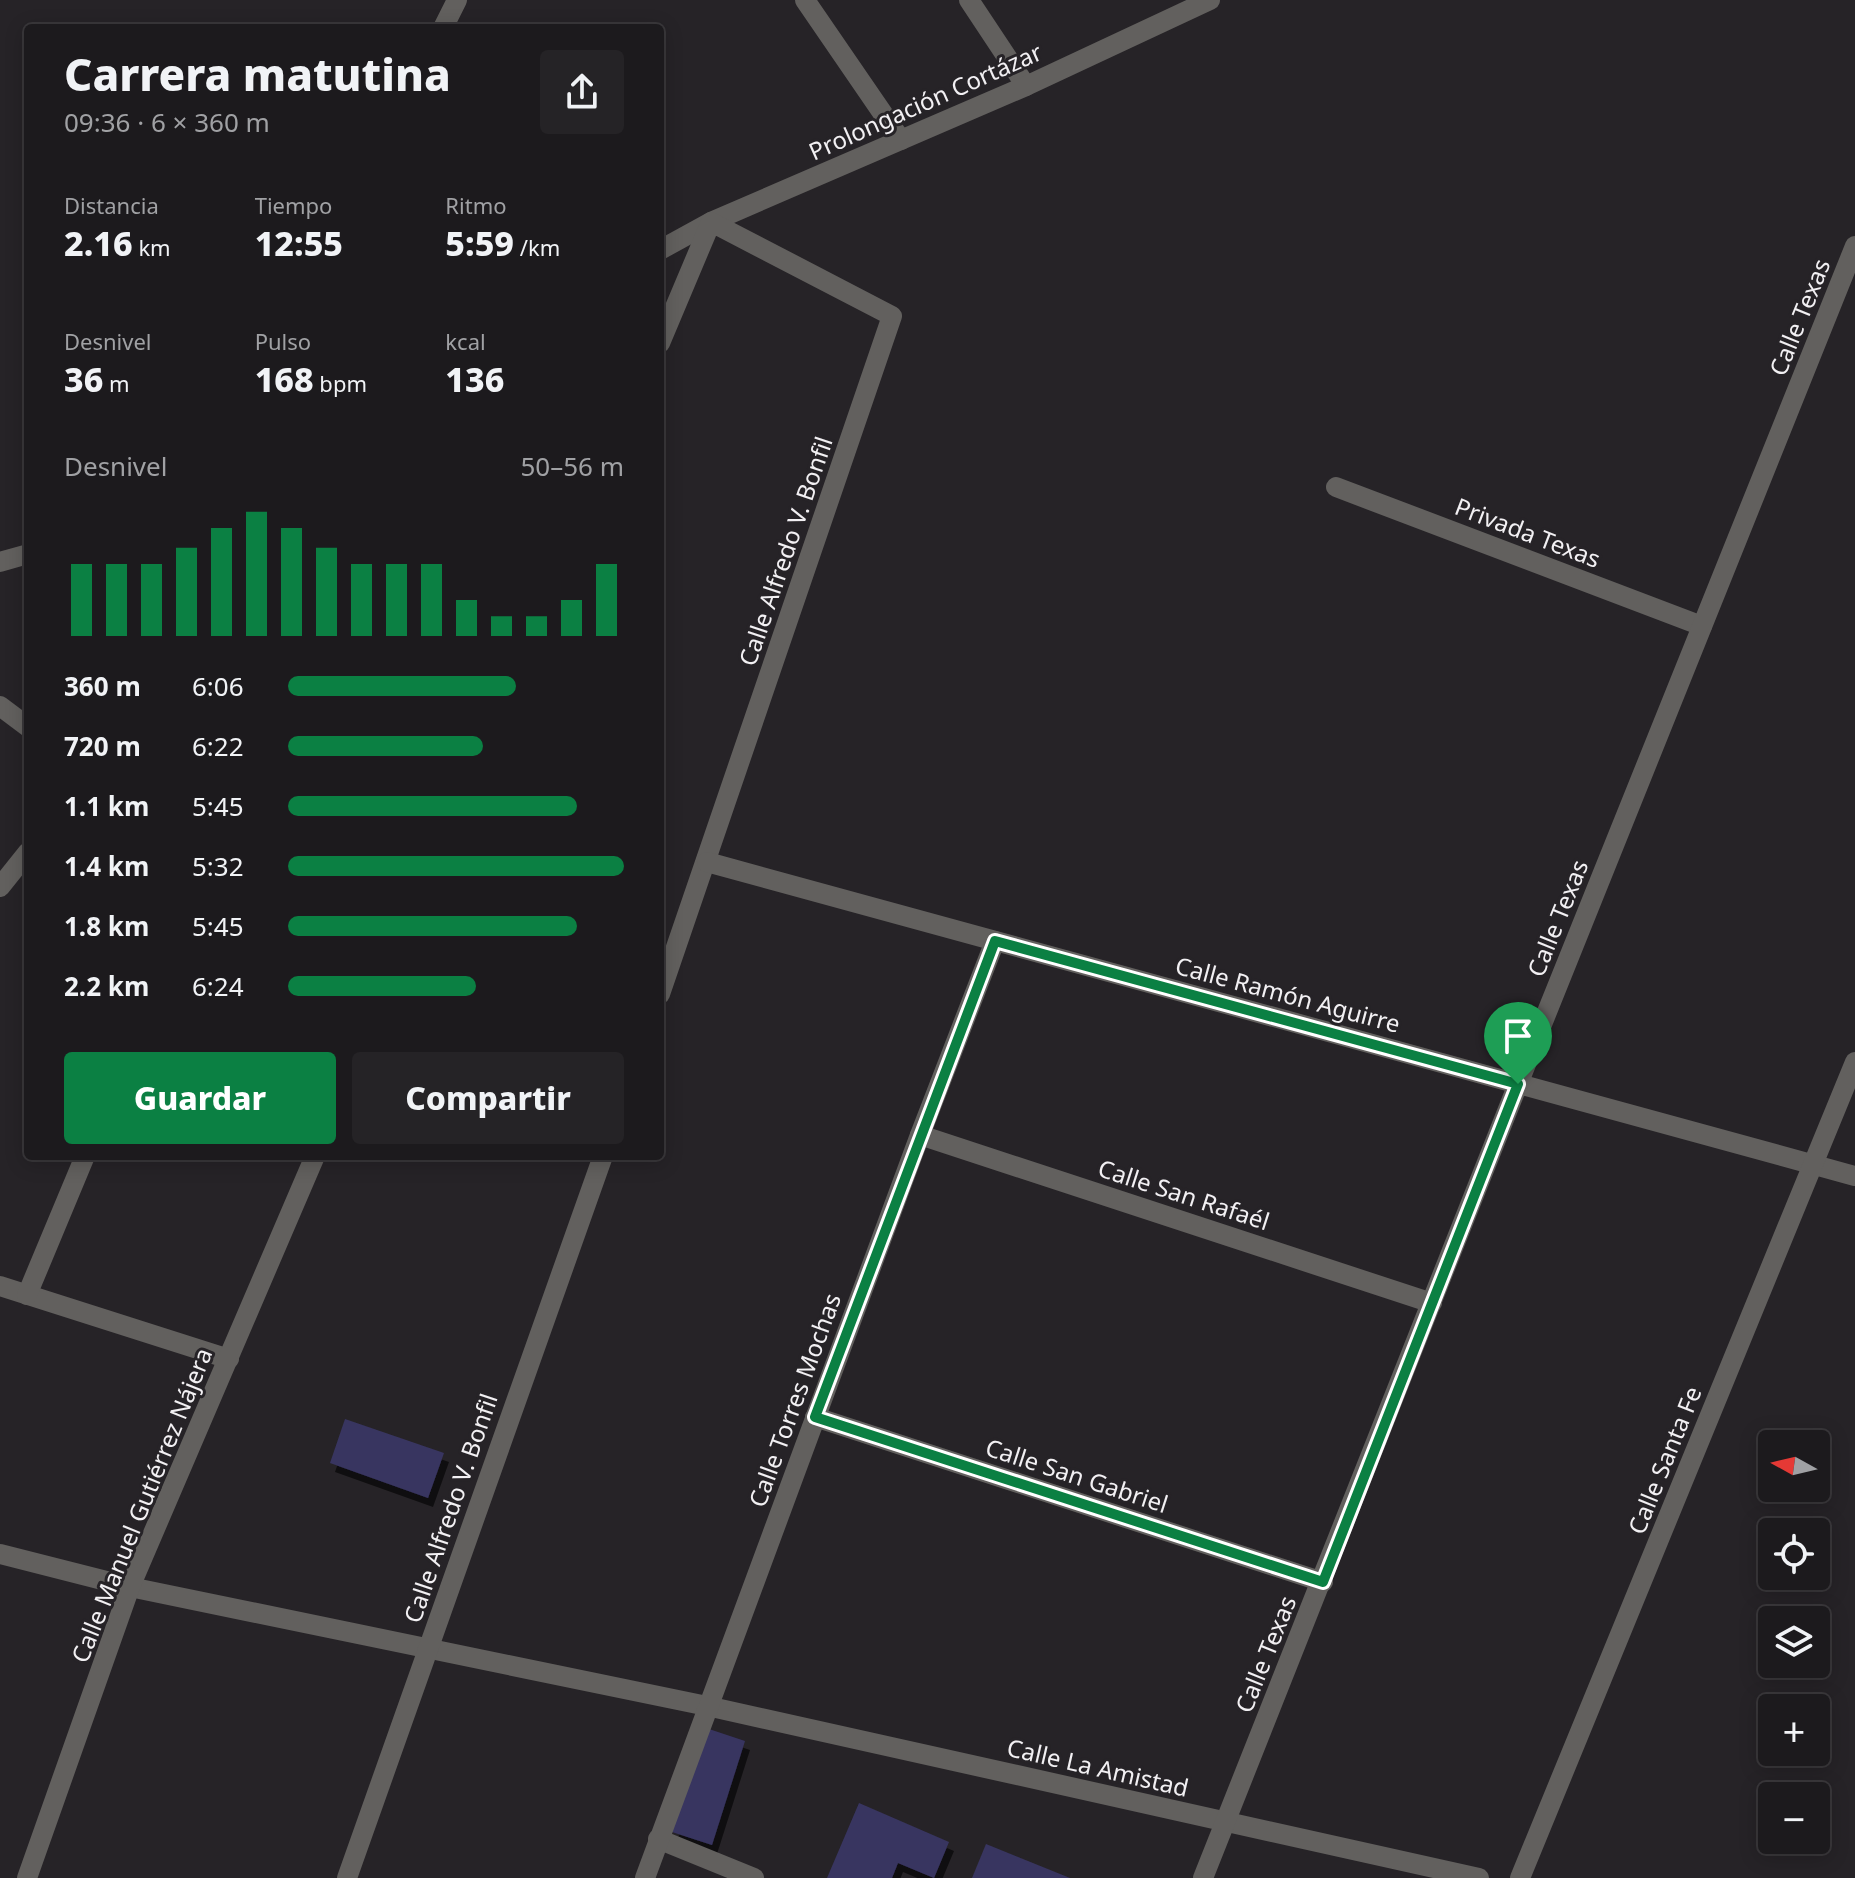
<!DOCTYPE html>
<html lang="es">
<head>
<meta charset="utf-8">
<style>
  :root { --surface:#1c1a1d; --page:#252326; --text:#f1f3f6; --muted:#a0a1a4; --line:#3a383b; --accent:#0b8043 }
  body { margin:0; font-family:"Noto Sans",sans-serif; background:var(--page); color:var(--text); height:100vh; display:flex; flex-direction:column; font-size:30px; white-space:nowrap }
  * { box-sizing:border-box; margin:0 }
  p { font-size:26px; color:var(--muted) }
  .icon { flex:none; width:44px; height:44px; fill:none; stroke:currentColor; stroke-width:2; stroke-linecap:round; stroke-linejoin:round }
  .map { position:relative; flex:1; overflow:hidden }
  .side { position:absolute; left:24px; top:24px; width:640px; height:1136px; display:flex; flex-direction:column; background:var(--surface); border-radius:8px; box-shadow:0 4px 20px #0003,0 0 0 2px var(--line) }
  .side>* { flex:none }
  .needle { width:52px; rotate:278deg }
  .fabs { position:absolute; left:1758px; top:1430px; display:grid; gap:16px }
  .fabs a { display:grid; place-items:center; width:72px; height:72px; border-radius:8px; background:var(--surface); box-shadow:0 4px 20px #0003,0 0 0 2px var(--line); font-size:40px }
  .pin { position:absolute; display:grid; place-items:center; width:68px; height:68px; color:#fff; margin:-82px -34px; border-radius:50% 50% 50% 0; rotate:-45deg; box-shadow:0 0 8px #0007 }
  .pin .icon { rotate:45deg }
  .round { display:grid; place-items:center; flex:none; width:84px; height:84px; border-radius:8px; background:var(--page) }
  .head { display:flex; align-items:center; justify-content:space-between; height:136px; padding:0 40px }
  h1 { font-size:44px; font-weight:800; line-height:60px }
  .metrics { display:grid; grid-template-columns:repeat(3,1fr); gap:12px; height:136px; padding:8px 40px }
  .metrics div { display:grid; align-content:center }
  .metrics b { font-size:34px; font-weight:800 }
  .metrics small { font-size:22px; font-weight:400 }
  .metrics p { font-size:22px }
  .chart { height:224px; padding:16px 40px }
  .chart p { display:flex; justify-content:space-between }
  .chart svg { width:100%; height:144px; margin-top:8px; stroke:var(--accent); stroke-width:6 }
  .button { display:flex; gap:16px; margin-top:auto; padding:16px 40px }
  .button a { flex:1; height:92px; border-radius:8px; background:var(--accent); color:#fff; font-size:32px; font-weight:800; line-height:92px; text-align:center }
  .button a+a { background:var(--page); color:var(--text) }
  ul { padding:0 40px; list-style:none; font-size:26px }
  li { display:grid; grid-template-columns:128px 96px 1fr; align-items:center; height:60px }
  li i { height:20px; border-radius:10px; background:var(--accent) }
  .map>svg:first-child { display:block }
  .building { fill:#383560; filter:url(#shadow) }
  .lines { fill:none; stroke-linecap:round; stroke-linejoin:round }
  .minor { stroke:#62605e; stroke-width:20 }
  .route-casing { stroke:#fff; stroke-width:16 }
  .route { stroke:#0b8043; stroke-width:10 }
  .labels { text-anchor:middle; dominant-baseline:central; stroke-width:6; stroke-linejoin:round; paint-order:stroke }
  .street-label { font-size:24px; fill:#f2f0f3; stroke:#262327 }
</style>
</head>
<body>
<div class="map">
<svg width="1855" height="1878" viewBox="0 0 1855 1878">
  <defs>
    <filter id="shadow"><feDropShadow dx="5" dy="9" stdDeviation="0" flood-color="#0009"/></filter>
  </defs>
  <rect width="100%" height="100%" fill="#262327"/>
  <g class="building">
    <polygon points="345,1419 444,1453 428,1498 330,1463"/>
    <polygon points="706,1728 745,1741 712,1845 672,1832"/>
    <polygon points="859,1803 949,1842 934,1878 898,1863 892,1878 827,1878"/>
    <polygon points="986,1844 1070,1878 972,1878"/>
  </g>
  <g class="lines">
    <g class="minor">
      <polyline points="805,0 901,140"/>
      <polyline points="969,0 1026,86"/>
      <polyline points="443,28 457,0"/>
      <polyline points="660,250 711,222 1026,86 1210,0"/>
      <polyline points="660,343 711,222 892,316 660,994"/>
      <polyline points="1336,487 1702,626"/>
      <polyline points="0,562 28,554"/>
      <polyline points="0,706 28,727"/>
      <polyline points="707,862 1855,1176"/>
      <polyline points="0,887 28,852"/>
      <polyline points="920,1135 1432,1303"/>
      <polyline points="0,1286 229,1359"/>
      <polyline points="27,1295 85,1156"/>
      <polyline points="815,1417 1323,1582"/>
      <polyline points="0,1554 130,1587 707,1706 1479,1878"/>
      <polyline points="658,1839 754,1878"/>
      <polyline points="27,1878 130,1587 315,1156"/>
      <polyline points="347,1878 603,1156"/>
      <polyline points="645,1878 920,1135 995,941"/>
      <polyline points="1203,1878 1518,1084 1855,246"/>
      <polyline points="1520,1878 1855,1062"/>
    </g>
  </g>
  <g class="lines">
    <defs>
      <polygon id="route" points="995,941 1518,1084 1323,1582 815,1417"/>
    </defs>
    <use href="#route" class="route-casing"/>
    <use href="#route" class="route"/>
  </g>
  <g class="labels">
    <g class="street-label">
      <text transform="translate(925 101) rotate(-24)">Prolongación Cortázar</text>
      <text transform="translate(1799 317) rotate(-68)">Calle Texas</text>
      <text transform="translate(1528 532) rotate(21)">Privada Texas</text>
      <text transform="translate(785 551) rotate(-71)">Calle Alfredo V. Bonfil</text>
      <text transform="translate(1557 918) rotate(-68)">Calle Texas</text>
      <text transform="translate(1288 994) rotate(15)">Calle Ramón Aguirre</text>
      <text transform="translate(1184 1194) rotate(18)">Calle San Rafaél</text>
      <text transform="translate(794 1400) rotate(-70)">Calle Torres Mochas</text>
      <text transform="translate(1664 1460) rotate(-68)">Calle Santa Fe</text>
      <text transform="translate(1077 1475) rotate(18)">Calle San Gabriel</text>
      <text transform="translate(141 1505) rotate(-68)">Calle Manuel Gutiérrez Nájera</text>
      <text transform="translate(450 1508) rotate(-71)">Calle Alfredo V. Bonfil</text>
      <text transform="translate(1265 1654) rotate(-68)">Calle Texas</text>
      <text transform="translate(1098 1767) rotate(13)">Calle La Amistad</text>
    </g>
  </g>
</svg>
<div class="fabs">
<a><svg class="needle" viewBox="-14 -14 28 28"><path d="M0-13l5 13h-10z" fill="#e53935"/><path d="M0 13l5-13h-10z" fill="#a0a1a4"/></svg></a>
<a><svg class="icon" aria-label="locate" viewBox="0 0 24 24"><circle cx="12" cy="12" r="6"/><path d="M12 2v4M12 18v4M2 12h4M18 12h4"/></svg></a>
<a><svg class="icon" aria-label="layers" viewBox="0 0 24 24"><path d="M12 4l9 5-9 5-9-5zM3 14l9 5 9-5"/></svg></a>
<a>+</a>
<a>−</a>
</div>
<div class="pin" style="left:1518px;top:1084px;background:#1e9e55"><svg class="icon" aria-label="arrive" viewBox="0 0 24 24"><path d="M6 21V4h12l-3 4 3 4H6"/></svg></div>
<section class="side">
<div class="head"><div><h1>Carrera matutina</h1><p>09:36 · 6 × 360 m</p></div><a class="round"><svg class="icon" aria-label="share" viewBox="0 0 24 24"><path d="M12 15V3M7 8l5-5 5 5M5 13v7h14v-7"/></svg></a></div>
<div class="metrics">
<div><p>Distancia</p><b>2.16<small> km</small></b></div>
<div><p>Tiempo</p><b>12:55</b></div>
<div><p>Ritmo</p><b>5:59<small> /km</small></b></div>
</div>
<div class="metrics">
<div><p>Desnivel</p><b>36<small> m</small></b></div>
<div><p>Pulso</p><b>168<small> bpm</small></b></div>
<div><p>kcal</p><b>136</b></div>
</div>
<div class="chart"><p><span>Desnivel</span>50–56 m</p>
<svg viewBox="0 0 160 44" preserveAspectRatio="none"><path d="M5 44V22M15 44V22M25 44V22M35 44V17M45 44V11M55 44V6M65 44V11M75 44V17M85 44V22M95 44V22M105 44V22M115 44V33M125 44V38M135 44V38M145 44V33M155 44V22"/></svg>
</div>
<ul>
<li><b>360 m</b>6:06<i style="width:68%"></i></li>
<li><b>720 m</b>6:22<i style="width:58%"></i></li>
<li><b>1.1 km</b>5:45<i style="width:86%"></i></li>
<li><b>1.4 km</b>5:32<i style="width:100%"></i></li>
<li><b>1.8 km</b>5:45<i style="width:86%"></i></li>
<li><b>2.2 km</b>6:24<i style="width:56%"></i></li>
</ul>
<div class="button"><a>Guardar</a><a>Compartir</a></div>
</section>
</div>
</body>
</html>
